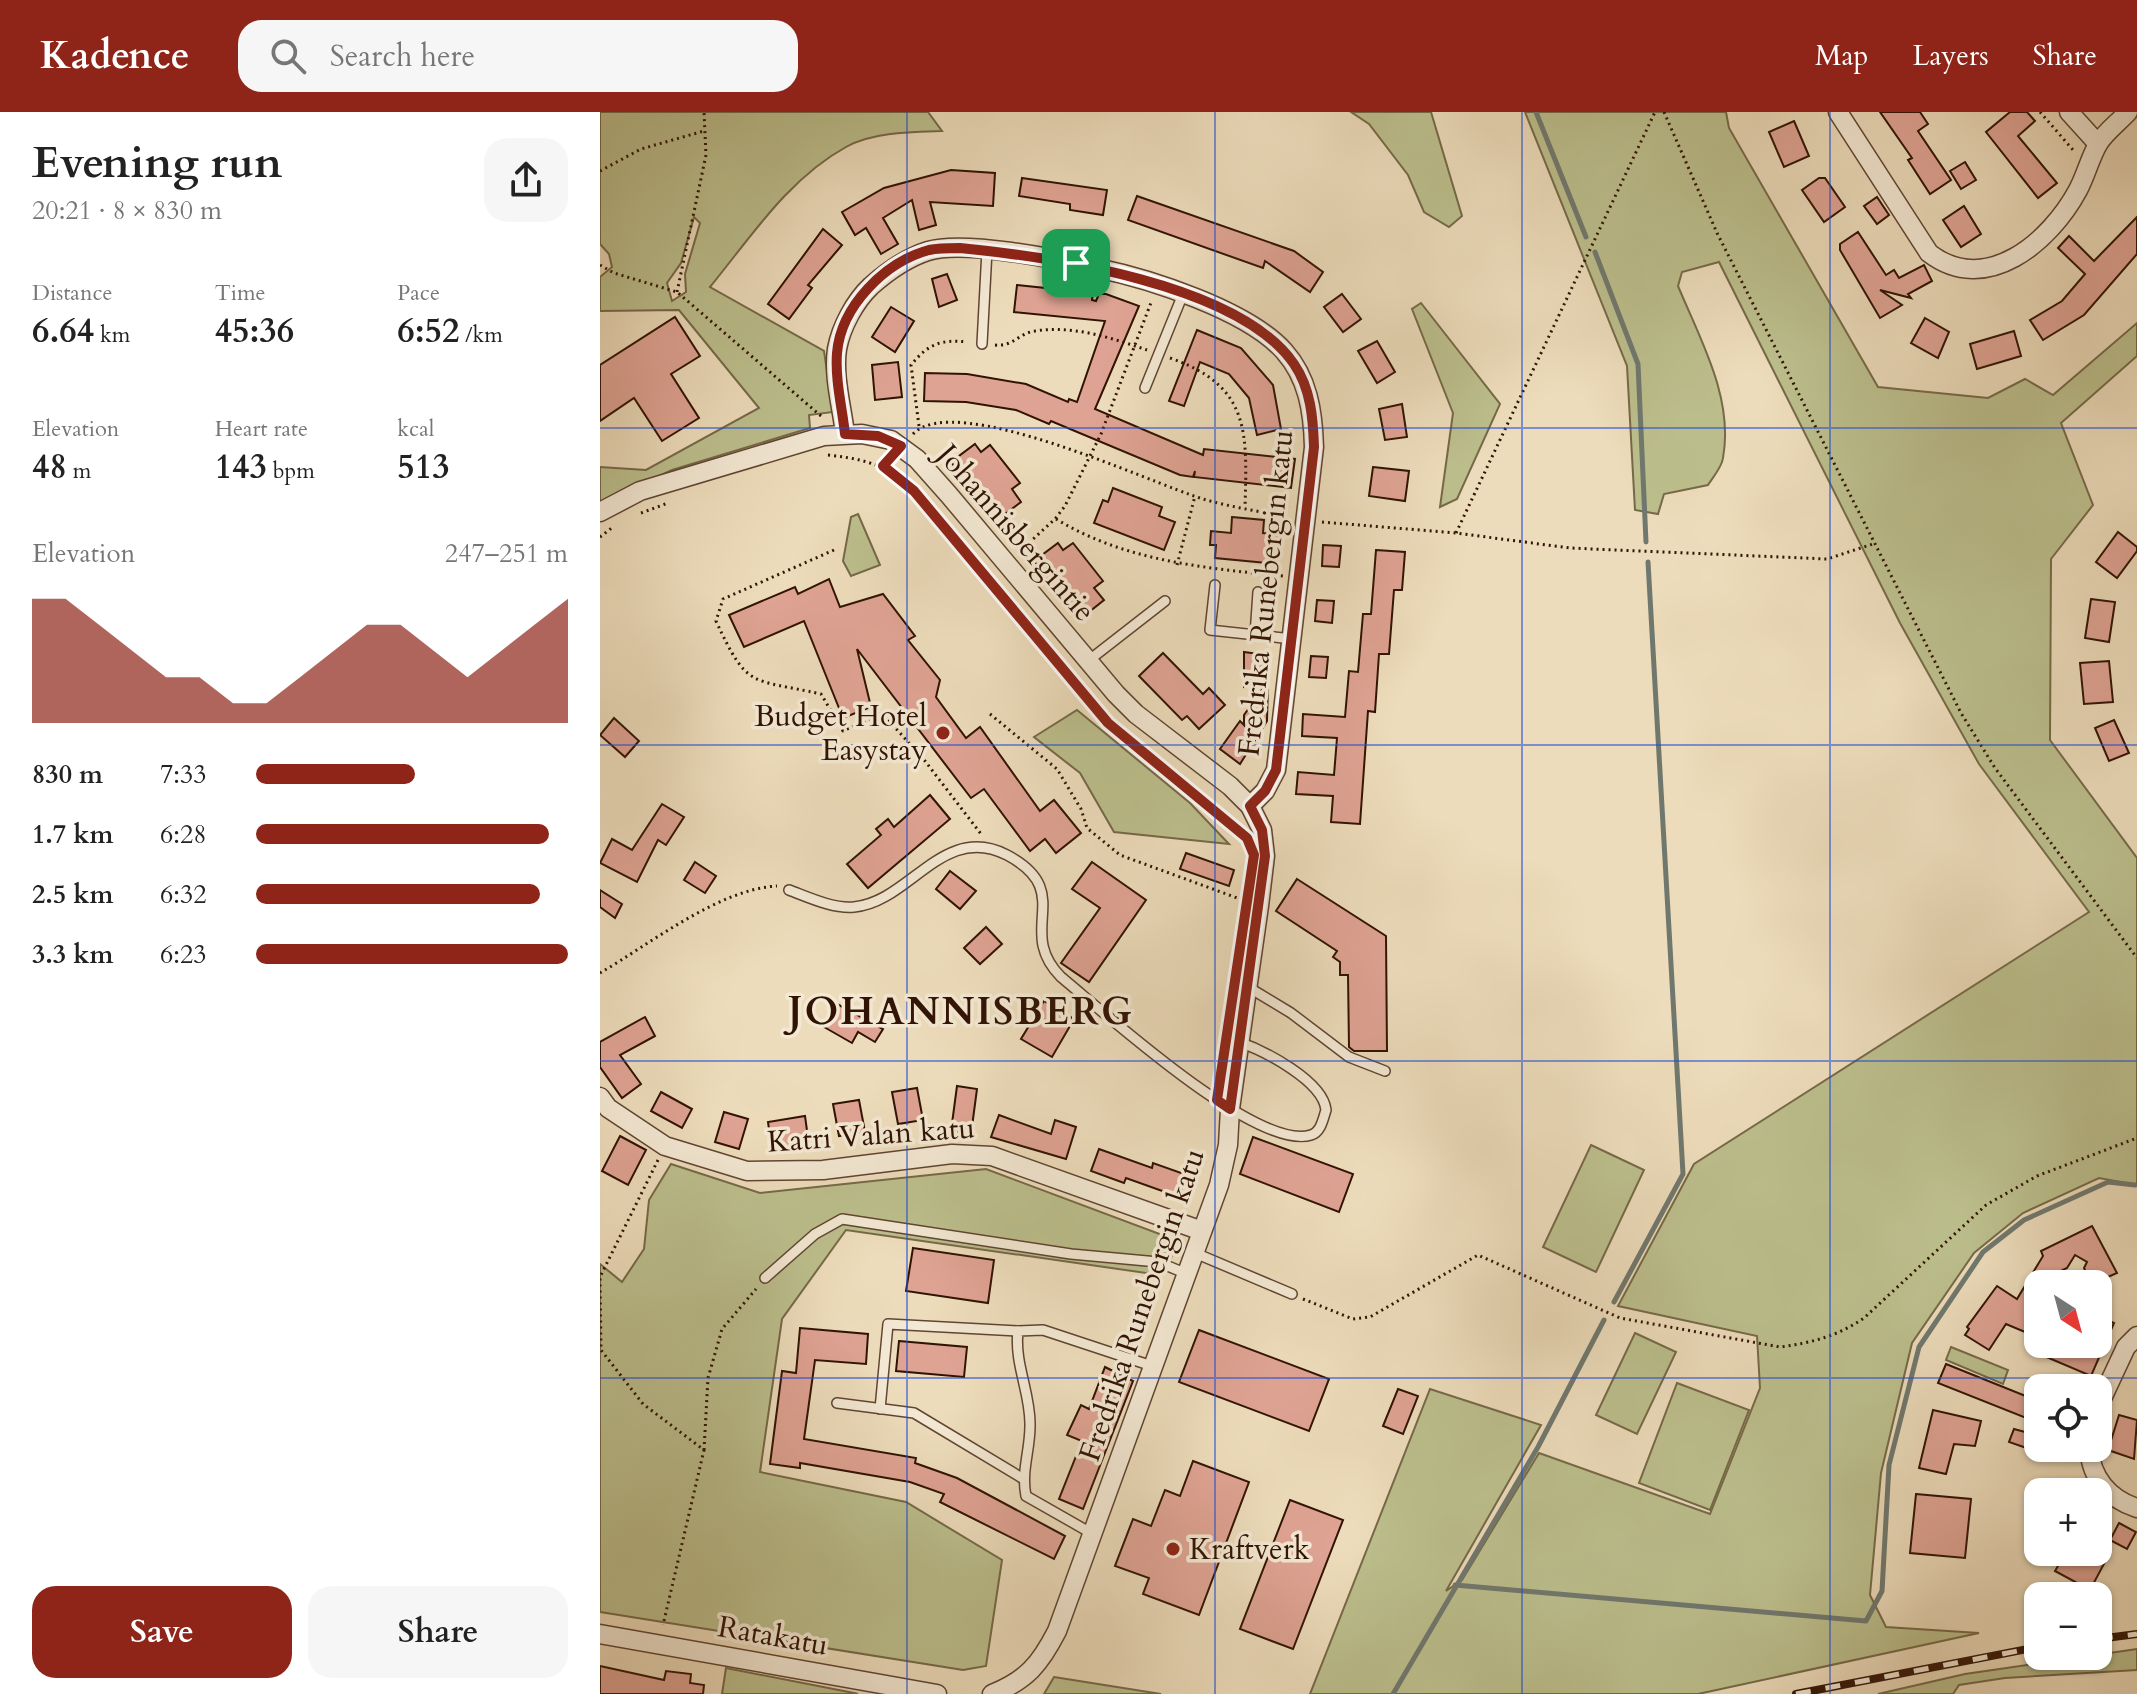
<!DOCTYPE html>
<html lang="en">
<head>
<meta charset="utf-8">
<style>
  :root { --surface:#fff; --page:#f6f6f6; --text:#222; --muted:#767676; --accent:#8f2418 }
  body { margin:0; font-family:Cardo,serif; background:var(--page); color:var(--text); height:100vh; display:flex; flex-direction:column; font-size:30px; white-space:nowrap }
  * { box-sizing:border-box; margin:0 }
  p { font-size:26px; color:var(--muted) }
  .icon { flex:none; width:44px; height:44px; fill:none; stroke:currentColor; stroke-width:2; stroke-linecap:round; stroke-linejoin:round }
  .map { position:relative; flex:1; overflow:hidden }
  .side { display:flex; flex-direction:column; background:var(--surface); width:600px }
  .side>* { flex:none }
  .needle { width:52px; rotate:144deg }
  .fabs { position:absolute; left:1424px; top:1158px; display:grid; gap:16px }
  .fabs a { display:grid; place-items:center; width:88px; height:88px; border-radius:16px; background:var(--surface); box-shadow:0 2px 6px #0004; font-size:40px }
  .pin { position:absolute; display:grid; place-items:center; width:68px; height:68px; color:#fff; margin:-34px; border-radius:16px; box-shadow:0 4px 12px #0006 }
  .round { display:grid; place-items:center; flex:none; width:84px; height:84px; border-radius:24px; background:var(--page) }
  .overview { display:flex; align-items:center; justify-content:space-between; height:136px; padding:0 32px }
  h1 { font-size:44px; font-weight:600; line-height:60px }
  .metrics { display:grid; grid-template-columns:repeat(3,1fr); gap:12px; height:136px; padding:8px 32px }
  .metrics div { display:grid; align-content:center }
  .metrics b { font-size:34px; font-weight:600 }
  .metrics small { font-size:22px; font-weight:400 }
  .metrics p { font-size:22px }
  .chart { height:224px; padding:16px 32px }
  .chart p { display:flex; justify-content:space-between }
  .chart svg { width:100%; height:144px; margin-top:8px; fill:var(--accent); opacity:.7 }
  .button { display:flex; gap:16px; margin-top:auto; padding:16px 32px }
  .button a { flex:1; height:92px; border-radius:24px; background:var(--accent); color:#fff; font-size:32px; font-weight:600; line-height:92px; text-align:center }
  .button a+a { background:var(--page); color:var(--text) }
  ul { padding:0 32px; list-style:none; font-size:26px }
  li { display:grid; grid-template-columns:128px 96px 1fr; align-items:center; height:60px }
  li i { height:20px; border-radius:10px; background:var(--accent) }
  header { display:flex; align-items:center; gap:48px; box-sizing:border-box; height:112px; padding:0 40px; background:var(--accent); color:#fff }
  header strong { font-size:38px }
  nav { display:flex; gap:44px; margin-inline-start:auto; font-size:28px }
  .search { width:560px; height:72px; background:var(--page); display:flex; align-items:center; gap:20px; box-sizing:border-box; padding:0 28px; border-radius:24px; color:var(--muted); font-size:30px }
  main { display:flex; flex:1; min-height:0 }
  .map>svg:first-child { display:block }
  .green { fill:#bcbf8d; stroke:#766948; stroke-width:2; fill-rule:evenodd }
  .lines { fill:none; stroke-linecap:round; stroke-linejoin:round }
  .stream { stroke:#70786e; stroke-width:5 }
  .building { fill:#dfa393; stroke:#311304; stroke-width:2 }
  .service-casing { stroke:#604532; stroke-width:12 }
  .minor-casing { stroke:#604532; stroke-width:21 }
  .path { stroke:#311304; stroke-width:3; stroke-dasharray:2 4; stroke-linecap:butt }
  .service { stroke:#f3e8d3; stroke-width:9 }
  .minor { stroke:#f3e8d3; stroke-width:18 }
  .rail-casing { stroke:#311304; stroke-width:8 }
  .rail { stroke:#f3e8d3; stroke-width:5; stroke-dasharray:15; stroke-linecap:butt }
  .route-casing { stroke:#fff; stroke-width:16 }
  .route { stroke:#8f2418; stroke-width:10 }
  .grid { fill:none; stroke:#1d4ed8; stroke-width:2; stroke-opacity:0.55 }
  .poi-dot { fill:#8f2418; stroke:#f3e8d3; stroke-width:3 }
  .labels { text-anchor:middle; dominant-baseline:central; stroke-width:7; stroke-linejoin:round; paint-order:stroke }
  .street-label { font-size:30px; fill:#311304; stroke:#f3e8d3 }
  .poi-label { font-size:30px; fill:#311304; stroke:#f3e8d3; text-anchor:end }
  .district-label { font-size:38px; font-weight:bold; letter-spacing:2px; fill:#311304; stroke:#f3e8d3 }
</style>
</head>
<body>
<header>
<strong>Kadence</strong>
<div class="search"><svg class="icon" aria-label="search" viewBox="0 0 24 24"><circle cx="10" cy="10" r="6"/><path d="M15 15l6 6"/></svg>Search here</div>
<nav><a>Map</a><a>Layers</a><a>Share</a></nav>
</header>
<main>
<section class="side">
<div class="overview"><div><h1>Evening run</h1><p>20:21 · 8 × 830 m</p></div><a class="round"><svg class="icon" aria-label="share" viewBox="0 0 24 24"><path d="M12 15V3M7 8l5-5 5 5M5 13v7h14v-7"/></svg></a></div>
<div class="metrics">
<div><p>Distance</p><b>6.64<small> km</small></b></div>
<div><p>Time</p><b>45:36</b></div>
<div><p>Pace</p><b>6:52<small> /km</small></b></div>
</div>
<div class="metrics">
<div><p>Elevation</p><b>48<small> m</small></b></div>
<div><p>Heart rate</p><b>143<small> bpm</small></b></div>
<div><p>kcal</p><b>513</b></div>
</div>
<div class="chart"><p><span>Elevation</span>247–251 m</p>
<svg viewBox="0 0 160 44" preserveAspectRatio="none"><path d="M0 44V6L10 6L20 14L30 22L40 30L50 30L60 38L70 38L80 30L90 22L100 14L110 14L120 22L130 30L140 22L150 14L160 6V44z"/></svg>
</div>
<ul>
<li><b>830 m</b>7:33<i style="width:51%"></i></li>
<li><b>1.7 km</b>6:28<i style="width:94%"></i></li>
<li><b>2.5 km</b>6:32<i style="width:91%"></i></li>
<li><b>3.3 km</b>6:23<i style="width:100%"></i></li>
</ul>
<div class="button"><a>Save</a><a>Share</a></div>
</section>
<div class="map">
<svg width="1537" height="1582" viewBox="0 0 1537 1582">
  <rect width="100%" height="100%" fill="#eddcbb"/>
  <filter id="stains"><feTurbulence type="fractalNoise" baseFrequency=".0025" numOctaves="4"/><feColorMatrix values="0 0 0 0 .2 0 0 0 0 .09 0 0 0 0 .02 0 0 0 .5 -.17"/></filter>
  <radialGradient id="worn" r=".72"><stop offset=".6" stop-color="#630" stop-opacity="0"/><stop offset="1" stop-color="#630" stop-opacity=".3"/></radialGradient>
  <g class="green">
    <path d="M0 0H328L342 19C312 20 272 20 246 35 188 67 151 125 110 175L224 239 233 300 209 303 210 316 72 358 0 391V355L46 358 159 296 79 198 0 199V165L12 155 9 142 0 132ZM94 105 100 111 85 162 86 180 72 189 67 171 81 151Z"/>
    <polygon points="751,0 831,0 862,104 849,115 824,100 808,63 769,12"/>
    <path d="M925 0H1126L1129 16 1278 275 1388 286 1425 267 1453 283 1537 211V244L1461 311 1493 393 1451 447 1450 628 1537 746V1073L1499 1066 1423 1101 1374 1141 1312 1231 1281 1361 1270 1483 1286 1515 1379 1521 1098 1582H710L830 1277 941 1313 846 1479 862 1468 939 1341 1110 1402 1160 1276 1157 1224 1018 1194 1094 1052 1489 800 1379 652 1300 511 1119 150 1082 160 1078 174C1100 227 1134 286 1123 346 1122 355 1113 365 1108 373L1064 382 1058 402 1035 398 1027 254Z"/>
    <polygon points="821,191 900,292 857,387 840,395 853,301 812,197"/>
    <polygon points="258,402 280,453 251,464 243,449 251,405"/>
    <polygon points="477,598 590,691 629,732 514,720 480,661 434,625"/>
    <polygon points="991,1033 1044,1058 996,1160 943,1135"/>
    <polygon points="71,1052 160,1081 386,1057 581,1130 560,1163 246,1118 182,1207 160,1360 306,1390 402,1448 386,1554 363,1558 0,1500 0,1152 22,1170 44,1137 49,1088"/>
    <polygon points="1035,1221 1076,1240 1037,1322 996,1303"/>
    <polygon points="1351,1235 1408,1258 1403,1272 1346,1248"/>
    <polygon points="1077,1271 1149,1298 1110,1398 1039,1371"/>
    <polygon points="1537,1537 1537,1558 1405,1566 1359,1573 1353,1582 1278,1582 1365,1562"/>
    <polygon points="126,1556 254,1581 258,1582 122,1582"/>
    <polygon points="454,1565 561,1582 444,1582"/>
  </g>
  <g class="lines">
    <g class="stream">
      <polyline points="936,0 986,125"/>
      <polyline points="995,140 1038,252 1046,430"/>
      <polyline points="1014,1190 1083,1062 1048,450"/>
      <polyline points="855,1473 1266,1509 1282,1479 1289,1353 1319,1235 1383,1140 1424,1108 1508,1070 1535,1073"/>
      <polyline points="793,1582 938,1335 1004,1208"/>
    </g>
  </g>
  <g class="building">
    <polygon points="1280,0 1320,0 1328,12 1318,19 1351,68 1330,82 1308,48 1312,46"/>
    <polygon points="1410,0 1427,0 1435,9 1418,24 1457,71 1438,86 1386,20"/>
    <polygon points="1194,9 1209,44 1184,55 1169,20"/>
    <polygon points="1365,50 1376,68 1361,77 1350,59"/>
    <polygon points="351,58 395,61 393,94 330,90 336,113 319,118 312,88 283,106 298,132 281,142 266,116 255,123 242,100 284,76"/>
    <polygon points="422,66 507,78 503,103 470,98 470,92 419,84"/>
    <polygon points="1219,66 1225,66 1245,95 1224,110 1202,78"/>
    <polygon points="537,84 694,139 723,160 710,180 665,149 663,156 528,108"/>
    <polygon points="1277,85 1289,103 1277,112 1264,94"/>
    <polygon points="1364,94 1381,122 1361,135 1343,108"/>
    <polygon points="1537,105 1537,142 1484,203 1443,228 1430,208 1462,189 1485,162 1458,136 1469,124 1494,149"/>
    <polygon points="223,117 242,133 208,173 212,176 189,207 168,192"/>
    <polygon points="1258,120 1286,163 1294,158 1299,166 1324,153 1332,169 1308,182 1311,186 1280,178 1302,193 1280,206 1240,138 1240,132"/>
    <polygon points="347,162 357,188 339,195 332,167"/>
    <polygon points="417,173 493,181 492,188 496,189 499,182 506,182 539,194 495,297 603,343 604,337 695,347 691,376 594,365 595,359 593,365 580,363 451,309 449,312 416,298 366,290 324,289 325,261 367,262 426,272 468,290 469,287 477,290 505,209 414,200"/>
    <polygon points="742,182 761,207 743,220 724,195"/>
    <polygon points="291,195 314,209 295,240 272,225"/>
    <polygon points="75,205 100,244 71,262 99,306 62,329 34,286 0,309 0,253"/>
    <polygon points="1325,206 1349,220 1338,246 1311,231"/>
    <polygon points="597,218 641,236 673,273 681,317 657,323 649,286 629,262 600,250 584,294 569,289"/>
    <polygon points="1414,219 1421,244 1377,257 1370,232"/>
    <polygon points="777,229 795,260 777,271 758,239"/>
    <polygon points="298,250 302,285 275,288 272,253"/>
    <polygon points="802,292 807,325 785,328 779,297"/>
    <polygon points="375,332 381,340 390,333 420,371 412,377 421,390 396,409 351,350"/>
    <polygon points="773,355 809,359 805,389 769,384"/>
    <polygon points="513,376 562,395 559,404 575,410 564,438 494,411 503,388 508,390"/>
    <polygon points="632,405 664,408 663,421 680,423 677,452 615,446 616,433 610,433 611,419 631,421"/>
    <polygon points="1518,420 1537,435 1537,439 1517,466 1496,450"/>
    <polygon points="458,431 463,438 473,431 503,469 494,476 504,488 479,508 434,449"/>
    <polygon points="723,433 741,434 739,455 722,454"/>
    <polygon points="776,438 805,440 802,478 794,478 789,542 779,542 775,600 768,599 760,712 731,710 733,684 696,682 698,660 734,663 737,626 702,624 703,602 745,605 749,559 758,560 763,502 771,502"/>
    <polygon points="229,467 240,495 283,482 315,524 308,528 340,568 336,585 366,626 380,615 440,699 454,688 481,721 456,741 445,727 430,739 384,677 371,686 257,537 271,595 243,606 204,509 144,535 129,503 195,475 198,482"/>
    <polygon points="1491,487 1515,490 1509,530 1485,526"/>
    <polygon points="717,488 734,489 732,511 715,509"/>
    <polygon points="644,540 667,543 666,552 644,574"/>
    <polygon points="563,541 603,582 609,576 625,593 599,617 587,604 582,608 539,564"/>
    <polygon points="711,544 728,545 726,566 709,565"/>
    <polygon points="1509,549 1513,590 1484,592 1480,551"/>
    <polygon points="668,569 667,609 640,652 620,637 640,609 644,613 644,603"/>
    <polygon points="14,606 39,629 25,645 0,623"/>
    <polygon points="1514,608 1529,641 1509,649 1495,616"/>
    <polygon points="330,683 350,707 268,776 247,752 281,723 276,717 288,707 294,715"/>
    <polygon points="62,692 84,705 66,733 58,728 37,770 0,751 12,727 32,738"/>
    <polygon points="586,741 634,758 629,774 580,757"/>
    <polygon points="95,750 116,764 105,781 84,768"/>
    <polygon points="492,750 546,788 489,870 461,851 500,796 472,777"/>
    <polygon points="350,759 376,779 360,797 336,777"/>
    <polygon points="697,767 786,824 787,939 754,939 749,935 748,863 740,863 740,850 733,845 737,839 676,799"/>
    <polygon points="0,778 22,792 15,806 0,795"/>
    <polygon points="386,815 402,832 380,852 364,836"/>
    <polygon points="444,889 474,907 452,945 421,927"/>
    <polygon points="237,892 283,917 275,930 258,920 252,931 224,915"/>
    <polygon points="45,905 55,924 20,943 41,972 22,986 0,955 0,930"/>
    <polygon points="357,974 377,977 371,1022 351,1019"/>
    <polygon points="317,976 323,1008 298,1012 292,980"/>
    <polygon points="61,980 92,997 82,1016 51,999"/>
    <polygon points="259,988 265,1020 239,1024 233,992"/>
    <polygon points="124,1000 148,1007 139,1037 115,1030"/>
    <polygon points="399,1003 451,1022 455,1008 476,1015 466,1047 391,1025"/>
    <polygon points="205,1004 209,1033 172,1039 168,1010"/>
    <polygon points="20,1024 46,1038 28,1073 2,1059"/>
    <polygon points="653,1025 753,1062 739,1100 640,1062"/>
    <polygon points="499,1037 552,1056 553,1051 587,1063 579,1085 526,1066 524,1071 491,1059"/>
    <polygon points="1492,1114 1517,1161 1492,1172 1484,1156 1487,1150 1475,1143 1467,1156 1438,1170 1438,1200 1425,1220 1406,1212 1389,1238 1365,1223 1369,1217 1367,1215 1397,1174 1417,1187 1443,1144 1441,1139"/>
    <polygon points="313,1136 394,1148 388,1191 306,1179"/>
    <polygon points="1498,1204 1514,1211 1491,1264 1444,1244 1449,1232 1498,1232"/>
    <polygon points="200,1216 268,1222 266,1252 215,1248 204,1327 316,1346 315,1351 357,1366 465,1424 454,1447 340,1390 344,1382 310,1370 200,1351 200,1356 170,1352 182,1259 196,1261"/>
    <polygon points="599,1218 729,1267 709,1319 579,1270"/>
    <polygon points="299,1229 367,1235 364,1265 296,1259"/>
    <polygon points="1346,1252 1438,1289 1438,1340 1409,1330 1414,1317 1425,1320 1429,1307 1338,1271"/>
    <polygon points="505,1255 533,1269 483,1397 459,1387 482,1329 467,1323 481,1293 489,1297"/>
    <polygon points="798,1277 818,1284 803,1322 783,1314"/>
    <polygon points="1333,1298 1381,1309 1375,1334 1354,1332 1346,1362 1319,1356"/>
    <polygon points="1519,1303 1537,1308 1534,1347 1508,1338"/>
    <polygon points="593,1349 649,1370 599,1503 543,1482 549,1466 515,1454 533,1407 551,1414 565,1378 580,1384"/>
    <polygon points="1316,1382 1371,1387 1365,1446 1310,1441"/>
    <polygon points="690,1388 743,1408 693,1537 640,1517"/>
    <polygon points="1519,1411 1536,1420 1527,1437 1510,1428"/>
    <polygon points="1466,1440 1486,1440 1505,1450 1490,1478 1455,1459"/>
    <polygon points="0,1554 64,1568 66,1559 91,1562 90,1571 104,1573 103,1582 0,1582"/>
  </g>
  <g class="lines">
    <defs>
      <g id="service">
        <polyline points="382,232 387,138"/>
        <polyline points="545,276 583,182"/>
        <polyline points="615,473 610,518 692,527"/>
        <polyline points="655,523 658,480"/>
        <polyline points="488,549 565,489"/>
        <path d="M189 778C208 785 233 797 254 795 310 790 343 710 407 743 477 780 414 818 461 865 504 900 657 1040 711 1023 721 1020 723 1007 726 998 723 969 665 939 639 930"/>
        <polyline points="648,875 691,901 749,945 785,959"/>
        <polyline points="595,1141 692,1182"/>
        <polyline points="165,1166 215,1122 242,1107 471,1142 558,1150 587,1162"/>
        <polyline points="237,1291 314,1301 422,1366"/>
        <polyline points="280,1297 288,1212 418,1219"/>
        <path d="M491 1421 426 1384C421 1359 430 1339 430 1314 431 1282 414 1252 418 1219L443 1218 552 1254"/>
      </g>
      <g id="minor">
        <path d="M1238 0 1329 141C1386 185 1450 130 1478 78 1486 63 1490 46 1498 32 1505 20 1519 10 1528 0"/>
        <polyline points="1469,0 1498,32"/>
        <path d="M245 322C242 295 233 265 237 237 241 215 255 189 271 174 288 159 306 146 328 139 364 128 457 147 497 156 550 167 647 198 684 239 708 266 713 299 714 335L676 658 665 679 650 694"/>
        <path d="M0 400 40 379 224 324 262 322 291 328 317 347 349 383 516 582 536 602 630 674 650 694 662 718 665 744 659 794 630 997 628 1033 619 1073 457 1519C440 1552 427 1568 392 1582"/>
        <polyline points="0,985 8,996 65,1034 147,1059 223,1058 352,1042 392,1044 602,1119"/>
        <polyline points="1498,1295 1526,1235 1537,1224"/>
        <path d="M1489 1336C1491 1366 1509 1387 1537 1396"/>
        <polyline points="0,1522 337,1582"/>
      </g>
    </defs>
    <use href="#service" class="service-casing"/>
    <use href="#minor" class="minor-casing"/>
    <g class="path">
      <polyline points="1064,0 1117,121 1361,601 1395,656 1537,846"/>
      <polyline points="1440,0 1474,39"/>
      <polyline points="0,59 41,37 104,19"/>
      <polyline points="0,153 14,161 77,180 221,304"/>
      <polyline points="77,180 106,43 104,0"/>
      <path d="M395 233C413 235 419 221 435 219 474 213 511 226 547 238"/>
      <path d="M570 246C651 274 647 321 645 396"/>
      <path d="M319 314 311 253C328 232 341 227 367 230"/>
      <path d="M313 322C355 278 548 370 603 387 630 395 659 399 686 405"/>
      <path d="M228 343C255 346 277 350 300 366L508 611 642 721"/>
      <polyline points="41,401 68,391"/>
      <path d="M456 407C525 449 604 456 683 464"/>
      <polyline points="722,410 856,421 970,436 1227,447 1273,432"/>
      <polyline points="856,421 1055,0"/>
      <polyline points="0,425 13,415"/>
      <path d="M234 438 123 487 116 509C148 578 150 566 221 582L243 619 282 601 325 649 381 722"/>
      <polyline points="420,439 455,407 465,394 501,322 552,188"/>
      <polyline points="577,453 595,384"/>
      <polyline points="390,602 457,657 481,697 487,716 520,743 640,787"/>
      <path d="M0 861C50 832 119 777 177 774"/>
      <polyline points="58,1048 0,1165 1,1238 43,1292 104,1338 63,1513"/>
      <path d="M703 1187 753 1207 770 1205 878 1143 1020 1206 1180 1235C1211 1231 1238 1224 1264 1206L1386 1093 1437 1064 1537 1026"/>
      <polyline points="104,1338 108,1266 122,1217 156,1177"/>
    </g>
    <use href="#service" class="service"/>
    <use href="#minor" class="minor"/>
    <defs>
      <g id="rail">
        <polyline points="1498,1527 1537,1522"/>
        <polyline points="1196,1582 1438,1535"/>
      </g>
    </defs>
    <use href="#rail" class="rail-casing"/>
    <use href="#rail" class="rail"/>
  </g>
  <g class="lines">
    <defs>
      <path id="route" d="M360 136C452 145 639 172 694 252 711 277 713 306 714 335L676 658 665 679 650 694 662 718 665 744 630 997 617 988 654 743 647 726 508 611 314 379 283 354 301 334 278 324 245 322C242 295 235 268 237 241 241 194 285 150 329 138 338 136 350 136 360 136Z"/>
    </defs>
    <use href="#route" class="route-casing"/>
    <use href="#route" class="route"/>
  </g>
  <path class="grid" d="M307 0V1582M615 0V1582M922 0V1582M1230 0V1582M0 316H1537M0 633H1537M0 949H1537M0 1266H1537"/>
  <g class="poi-dot">
    <circle cx="343" cy="621" r="8"/>
    <circle cx="573" cy="1437" r="8"/>
  </g>
  <g class="labels">
    <g class="street-label">
      <text transform="translate(416 421) rotate(49)">Johannisbergintie</text>
      <text transform="translate(666 481) rotate(-84)">Fredrika Runebergin katu</text>
      <text transform="translate(271 1023) rotate(-4)">Katri Valan katu</text>
      <text transform="translate(542 1193) rotate(-71)">Fredrika Runebergin katu</text>
      <text transform="translate(173 1524) rotate(10)">Ratakatu</text>
    </g>
    <g class="poi-label">
      <text x="327" y="604">Budget Hotel<tspan x="327" dy="34">Easystay</tspan></text>
      <text x="589" y="1437" text-anchor="start">Kraftverk</text>
    </g>
    <g class="district-label">
      <text x="361" y="900">JOHANNISBERG</text>
    </g>
  </g>
  <rect width="100%" height="100%" filter="url(#stains)"/>
  <rect width="100%" height="100%" fill="url(#worn)"/>
</svg>
<div class="fabs">
<a><svg class="needle" viewBox="-14 -14 28 28"><path d="M0-13l5 13h-10z" fill="#e53935"/><path d="M0 13l5-13h-10z" fill="#767676"/></svg></a>
<a><svg class="icon" aria-label="locate" viewBox="0 0 24 24"><circle cx="12" cy="12" r="6"/><path d="M12 2v4M12 18v4M2 12h4M18 12h4"/></svg></a>
<a>+</a>
<a>−</a>
</div>
<div class="pin" style="left:476px;top:151px;background:#1e9e55"><svg class="icon" aria-label="arrive" viewBox="0 0 24 24"><path d="M6 21V4h12l-3 4 3 4H6"/></svg></div>
</div>
</main>
</body>
</html>
